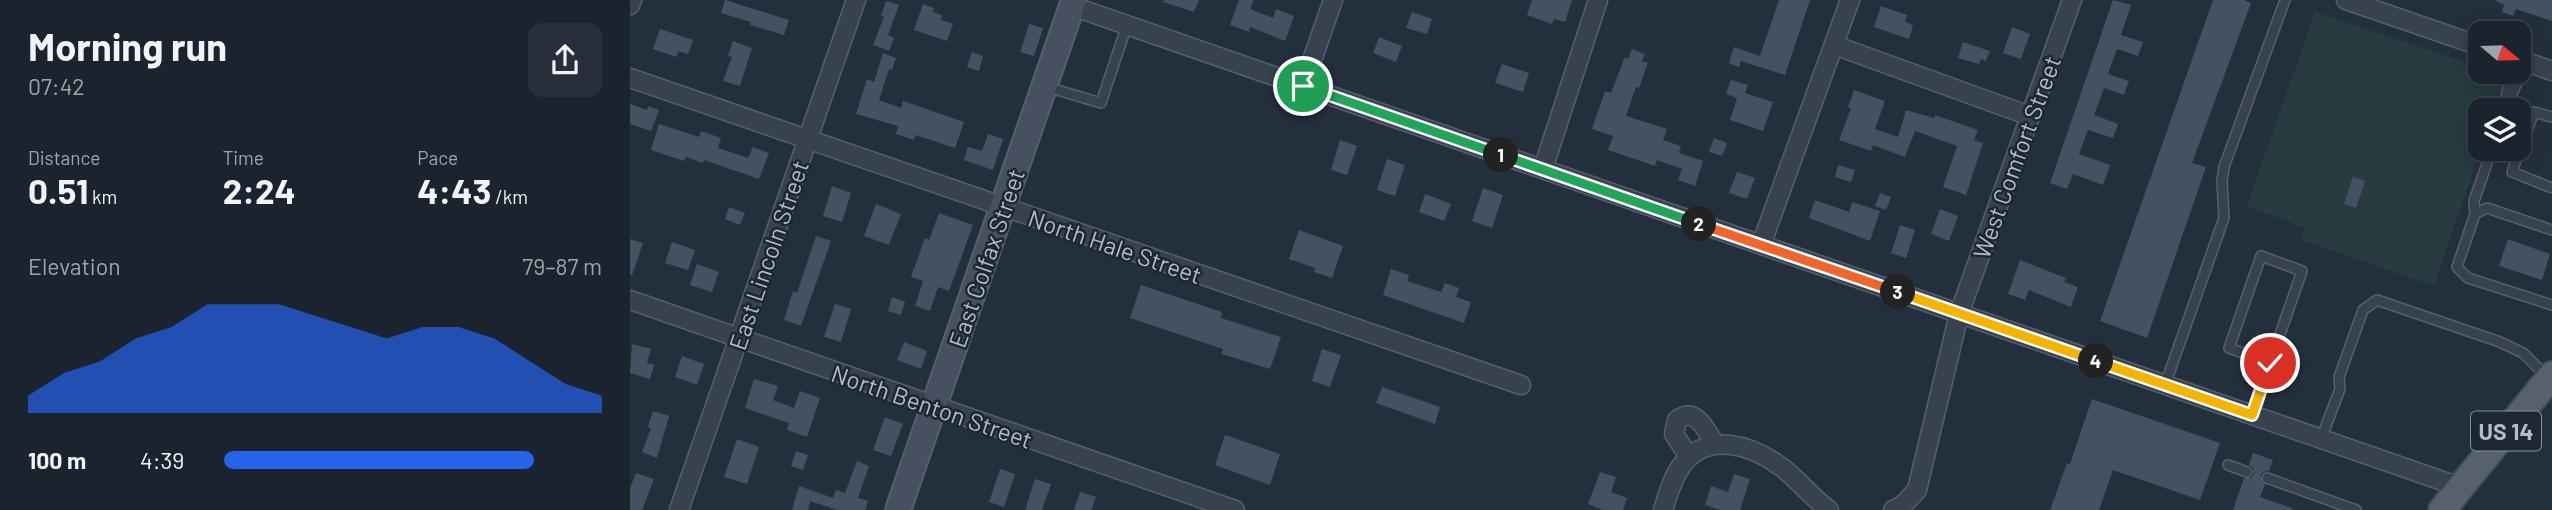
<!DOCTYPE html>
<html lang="en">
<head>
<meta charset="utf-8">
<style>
  :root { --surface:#1b232e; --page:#282f3a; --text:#f1f3f6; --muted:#a0a4aa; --line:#39404a; --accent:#2563eb }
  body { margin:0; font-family:Barlow,sans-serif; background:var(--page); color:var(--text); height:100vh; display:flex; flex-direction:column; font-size:26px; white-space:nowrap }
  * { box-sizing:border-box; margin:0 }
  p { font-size:23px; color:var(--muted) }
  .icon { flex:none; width:38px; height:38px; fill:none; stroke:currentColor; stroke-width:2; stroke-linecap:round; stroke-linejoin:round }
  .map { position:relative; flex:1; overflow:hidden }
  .panel { display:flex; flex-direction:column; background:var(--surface); width:630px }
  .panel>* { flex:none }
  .needle { width:46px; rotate:109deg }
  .buttons { position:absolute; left:1838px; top:21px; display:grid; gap:14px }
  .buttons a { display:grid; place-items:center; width:63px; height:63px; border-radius:14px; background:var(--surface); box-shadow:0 4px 18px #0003,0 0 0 2px var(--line); font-size:35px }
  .pin { position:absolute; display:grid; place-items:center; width:60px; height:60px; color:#fff; margin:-30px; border:4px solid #fff; border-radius:50%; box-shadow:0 2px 7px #0007 }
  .km { position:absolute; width:35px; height:35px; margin:-18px; border-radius:50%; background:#222; color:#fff; font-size:19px; line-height:35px; text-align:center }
  .round { display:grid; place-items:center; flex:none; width:74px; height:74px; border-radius:14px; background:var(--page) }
  .head { display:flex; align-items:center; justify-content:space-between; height:119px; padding:0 28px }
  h1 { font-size:38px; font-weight:700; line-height:52px }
  .figures { display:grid; grid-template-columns:repeat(3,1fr); gap:10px; height:119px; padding:7px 28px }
  .figures div { display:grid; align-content:center }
  .figures b { font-size:35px; font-weight:700 }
  .figures small { font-size:19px; font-weight:400 }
  .figures p { font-size:19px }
  .chart { height:196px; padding:14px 28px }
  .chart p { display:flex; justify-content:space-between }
  .chart svg { width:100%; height:126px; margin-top:7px; fill:var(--accent); opacity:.7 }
  ul { padding:0 28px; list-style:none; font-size:23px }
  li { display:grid; grid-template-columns:112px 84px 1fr; align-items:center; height:52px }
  li i { height:18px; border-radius:9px; background:var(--accent) }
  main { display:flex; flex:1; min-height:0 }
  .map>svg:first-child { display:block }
  .green { fill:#263c3f }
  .building { fill:#455162 }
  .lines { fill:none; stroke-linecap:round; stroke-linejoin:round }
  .lane-casing { stroke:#565f6c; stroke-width:12 }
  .street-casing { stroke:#565f6c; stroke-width:21 }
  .secondary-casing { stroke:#565f6c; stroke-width:28 }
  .primary-casing { stroke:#414a57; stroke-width:30 }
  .lane { stroke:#38414e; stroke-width:9 }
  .street { stroke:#38414e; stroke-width:18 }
  .secondary { stroke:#465061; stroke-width:24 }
  .primary { stroke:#56606e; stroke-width:26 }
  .split-1-casing { stroke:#fff; stroke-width:14 }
  .split-2-casing { stroke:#fff; stroke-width:14 }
  .split-3-casing { stroke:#fff; stroke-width:14 }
  .split-4-casing { stroke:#fff; stroke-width:14 }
  .split-5-casing { stroke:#fff; stroke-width:14 }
  .split-1 { stroke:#22a559; stroke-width:9 }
  .split-2 { stroke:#22a559; stroke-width:9 }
  .split-3 { stroke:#f0652b; stroke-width:9 }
  .split-4 { stroke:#f5b400; stroke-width:9 }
  .split-5 { stroke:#f5b400; stroke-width:9 }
  .labels { text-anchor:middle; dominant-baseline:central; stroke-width:5; stroke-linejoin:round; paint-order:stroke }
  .shield { fill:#1d2633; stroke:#878f9c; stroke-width:2 }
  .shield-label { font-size:23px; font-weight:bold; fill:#b4bcc9 }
  .street-label { font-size:24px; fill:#b4bcc9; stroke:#1d2633 }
</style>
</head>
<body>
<main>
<section class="panel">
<div class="head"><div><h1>Morning run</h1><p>07:42</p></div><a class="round"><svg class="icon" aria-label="share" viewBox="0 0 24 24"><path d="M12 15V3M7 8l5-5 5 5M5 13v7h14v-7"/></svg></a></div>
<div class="figures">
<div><p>Distance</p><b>0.51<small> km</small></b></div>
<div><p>Time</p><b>2:24</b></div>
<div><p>Pace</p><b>4:43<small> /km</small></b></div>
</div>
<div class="chart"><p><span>Elevation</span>79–87 m</p>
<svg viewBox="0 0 160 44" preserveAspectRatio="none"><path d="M0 44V38L10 30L20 26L30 18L40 14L50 6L60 6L70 6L80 10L90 14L100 18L110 14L120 14L130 18L140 26L150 34L160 38V44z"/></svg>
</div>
<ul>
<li><b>100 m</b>4:39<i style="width:82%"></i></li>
</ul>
</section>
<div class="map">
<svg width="1922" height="510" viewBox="0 0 1922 510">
  <rect width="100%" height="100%" fill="#242f3e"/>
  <polygon class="green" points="1685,12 1850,67 1850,72 1864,72 1876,76 1864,110 1850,110 1851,149 1804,286 1671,240 1675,228 1617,206"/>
  <g class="building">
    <polygon points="95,0 159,20 154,35 120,25 121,22 91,13"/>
    <polygon points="534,0 569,0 564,12 533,2"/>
    <polygon points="609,0 624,0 620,9 643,18 646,9 664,16 655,41 620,27 619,32 600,25"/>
    <polygon points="902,0 942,0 935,22 924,19 922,24 897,15"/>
    <polygon points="1149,0 1180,0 1155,75 1111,61 1109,67 1099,63 1104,47 1130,56"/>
    <polygon points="1483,0 1501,5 1491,35 1513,42 1508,56 1487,49 1478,74 1499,81 1494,95 1474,88 1464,115 1488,124 1483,138 1458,130 1449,154 1480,165 1473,185 1443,174 1437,189 1420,183"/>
    <polygon points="1583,0 1614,0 1621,3 1562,163 1576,167 1517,338 1470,321"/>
    <polygon points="1865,0 1922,0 1922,21 1886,9 1883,16 1872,12 1874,5"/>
    <polygon points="256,1 269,5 258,35 264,38 259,51 243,45 254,17 251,16"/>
    <polygon points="293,4 304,8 303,12 312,15 311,20 323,24 317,41 284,30"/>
    <polygon points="1251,6 1277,15 1275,22 1283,25 1279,39 1244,27"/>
    <polygon points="782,12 802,19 797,34 776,28"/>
    <polygon points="399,24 413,28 404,56 390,52"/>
    <polygon points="1382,27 1400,34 1391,59 1373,53"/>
    <polygon points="30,29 63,40 58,54 48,51 46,57 23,49"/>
    <polygon points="749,37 772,46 766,62 743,53"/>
    <polygon points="103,41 122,48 110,86 93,81 102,57 98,56"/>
    <polygon points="1333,42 1360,51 1356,61 1351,59 1349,64 1328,58"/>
    <polygon points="1002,49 1015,54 1012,61 1018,63 1009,88 1006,87 996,116 1037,129 1033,140 1051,146 1049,153 1073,161 1065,186 1048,180 1052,169 1027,160 1025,166 978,150 983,136 962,129 975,91 981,93 995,57 998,59"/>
    <polygon points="342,52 353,56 349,71 337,67"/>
    <polygon points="253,53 266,58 262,70 259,69 249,100 271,108 273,101 334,122 325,148 286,135 284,140 266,134 268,126 226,114 237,79 244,82"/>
    <polygon points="872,64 899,73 893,92 865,83"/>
    <polygon points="1101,80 1118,85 1115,93 1143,102 1133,131 1100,120 1107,98 1096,94"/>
    <polygon points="1224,90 1255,101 1245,129 1268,137 1276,110 1304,118 1305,115 1348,130 1344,140 1353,143 1336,195 1313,187 1327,146 1285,131 1275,157 1243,145 1241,151 1209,140 1221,108 1218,107"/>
    <polygon points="0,104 17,110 18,106 29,110 21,131 0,124"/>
    <polygon points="29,124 69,137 71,131 91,138 88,148 118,158 123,147 139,153 129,179 74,160 73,163 56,157 54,161 21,150"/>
    <polygon points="358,134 373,139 363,170 334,160 338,147 352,151"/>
    <polygon points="1084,138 1097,143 1092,156 1079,152"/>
    <polygon points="710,140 727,146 717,175 701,170"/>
    <polygon points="757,159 775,165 765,196 747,190"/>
    <polygon points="1208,165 1225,170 1221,182 1205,177"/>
    <polygon points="1107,172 1125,178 1117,199 1099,193"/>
    <polygon points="1723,177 1735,181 1726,208 1714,204"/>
    <polygon points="202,186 221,193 212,222 193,216"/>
    <polygon points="853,188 873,195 862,228 842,221"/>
    <polygon points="1250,193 1261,197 1256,210 1245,206"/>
    <polygon points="795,194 821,204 814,221 789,212"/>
    <polygon points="1185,200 1219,212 1222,202 1250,211 1240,241 1179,218"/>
    <polygon points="246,204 271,214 259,245 234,236"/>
    <polygon points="99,207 115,213 110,225 95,219"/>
    <polygon points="1310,209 1328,216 1319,241 1301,234"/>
    <polygon points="309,213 343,225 319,291 308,287 300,311 285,306 293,281 281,277 295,238 299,240"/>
    <polygon points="1270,225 1285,230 1276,258 1261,253"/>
    <polygon points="669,230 713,246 702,278 684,272 685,268 659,259"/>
    <polygon points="186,236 201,241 171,326 154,320 163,291 167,293"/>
    <polygon points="0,239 13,243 2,275 0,275"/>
    <polygon points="1878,239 1920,254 1912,280 1869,266"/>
    <polygon points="42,242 65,250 58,270 35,263"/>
    <polygon points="1390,260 1436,278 1434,282 1448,287 1441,307 1399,290 1395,300 1378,294"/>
    <polygon points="67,264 89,272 82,292 60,285"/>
    <polygon points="761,269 779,275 777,281 811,292 815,283 829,288 826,297 841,302 834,323 753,295"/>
    <polygon points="511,285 592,312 591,318 651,337 640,369 592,354 593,349 500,318"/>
    <polygon points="262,297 275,302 271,315 258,311"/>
    <polygon points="205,304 221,309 211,342 194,337"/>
    <polygon points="274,342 297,351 291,369 267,360"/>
    <polygon points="2,344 21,349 17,363 24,365 20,379 0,373"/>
    <polygon points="692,349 711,355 700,387 682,381"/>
    <polygon points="52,356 74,364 67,385 45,377"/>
    <polygon points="124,379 148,386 143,400 164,408 170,391 190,398 177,437 157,430 159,423 115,408"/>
    <polygon points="752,387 810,407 805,424 746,403"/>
    <polygon points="1462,399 1590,443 1570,500 1483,470 1469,510 1420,510 1437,463 1440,464"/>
    <polygon points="23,411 39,416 27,458 12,452 21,428 18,427"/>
    <polygon points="255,417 273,424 261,456 243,450"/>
    <polygon points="595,435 650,454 640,485 585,465"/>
    <polygon points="107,439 129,447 117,484 94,477"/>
    <polygon points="166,451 178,455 173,470 161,466"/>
    <polygon points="1623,453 1643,460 1639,471 1633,472 1630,476 1635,485 1630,497 1662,508 1662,510 1603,510 1614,478 1621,478 1624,474 1623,468 1619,465"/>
    <polygon points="227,461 239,466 228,498 238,501 235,510 207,510 180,501 178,510 162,510 169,486 203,498 206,490 215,493"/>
    <polygon points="370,469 385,474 374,507 359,502"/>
    <polygon points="970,472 986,477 981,492 997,498 993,510 973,510 958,504"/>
    <polygon points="6,473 24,479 12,510 0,510 0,488"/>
    <polygon points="1104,474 1120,479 1110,510 1091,510 1075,505 1081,486 1098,492"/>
    <polygon points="405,479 421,484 412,510 395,510"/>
    <polygon points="450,492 466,497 461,510 444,510"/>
  </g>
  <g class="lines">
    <defs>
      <g id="lane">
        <polyline points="417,87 471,103 497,25"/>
        <polyline points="1876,106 1876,96 1882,72"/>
        <polyline points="1875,110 1890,76 1903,64"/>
        <polyline points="1922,117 1904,112 1882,172 1922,188"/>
        <polyline points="1845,214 1844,201 1862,149"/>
        <polyline points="1922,230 1857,208 1845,214 1827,267 1838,278 1922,305"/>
        <polyline points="1535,385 1594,218 1592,181 1594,167 1655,0"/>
        <polyline points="1622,415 1672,271 1631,256 1599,348 1640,363"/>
        <polyline points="1691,439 1710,389 1709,377 1733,310 1747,300 1870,342 1893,353 1916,376"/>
        <polyline points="1598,465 1617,472"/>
        <polyline points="1637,478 1726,510"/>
      </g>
      <g id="street">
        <polyline points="1716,0 1850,46"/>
        <polyline points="0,5 2,0"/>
        <polyline points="442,6 1830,487"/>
        <polyline points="1204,45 1400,116"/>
        <polyline points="1888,59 1922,71"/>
        <polyline points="0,78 891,385"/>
        <polyline points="673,86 703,0"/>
        <polyline points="913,169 968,0"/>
        <polyline points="1131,245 1220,0"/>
        <polyline points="0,300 605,510"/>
        <path d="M1059 457 1044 434 1047 420C1066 406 1076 430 1085 444"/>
        <polyline points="49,510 226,0"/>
        <path d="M1033 510C1038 495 1042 478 1052 465 1078 431 1121 445 1150 466 1168 479 1181 497 1199 510"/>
        <polyline points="1263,510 1273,505 1287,490 1329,314 1442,0"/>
      </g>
      <polyline id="secondary" points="268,510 444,0"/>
      <polyline id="primary" points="1812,510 1922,375"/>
    </defs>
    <use href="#lane" class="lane-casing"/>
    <use href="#street" class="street-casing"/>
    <use href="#secondary" class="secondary-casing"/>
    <use href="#primary" class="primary-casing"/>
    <use href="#lane" class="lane"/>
    <use href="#street" class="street"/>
    <use href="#secondary" class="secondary"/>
    <use href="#primary" class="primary"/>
  </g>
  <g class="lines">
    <defs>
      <polyline id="split-1" points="673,86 871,155"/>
      <polyline id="split-2" points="871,155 1069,224"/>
      <polyline id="split-3" points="1069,224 1268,292"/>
      <polyline id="split-4" points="1268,292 1466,361"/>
      <polyline id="split-5" points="1466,361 1622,415 1640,363"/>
    </defs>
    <use href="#split-1" class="split-1-casing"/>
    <use href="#split-2" class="split-2-casing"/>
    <use href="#split-3" class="split-3-casing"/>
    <use href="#split-4" class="split-4-casing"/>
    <use href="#split-5" class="split-5-casing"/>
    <use href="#split-1" class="split-1"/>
    <use href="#split-2" class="split-2"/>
    <use href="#split-3" class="split-3"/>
    <use href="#split-4" class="split-4"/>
    <use href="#split-5" class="split-5"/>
  </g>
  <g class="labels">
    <rect class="shield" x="1841" y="411.5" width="70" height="39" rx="5"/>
    <g class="shield-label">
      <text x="1876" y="431">US 14</text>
    </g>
    <g class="street-label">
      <text transform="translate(1386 157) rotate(-70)">West Comfort Street</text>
      <text transform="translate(485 246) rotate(19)">North Hale Street</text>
      <text transform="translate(138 255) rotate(-71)">East Lincoln Street</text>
      <text transform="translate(356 258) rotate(-71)">East Colfax Street</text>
      <text transform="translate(302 406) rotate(19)">North Benton Street</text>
    </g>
  </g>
</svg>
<div class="buttons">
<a><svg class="needle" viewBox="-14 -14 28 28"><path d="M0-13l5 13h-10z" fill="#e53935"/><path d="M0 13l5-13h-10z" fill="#a0a4aa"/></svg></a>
<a><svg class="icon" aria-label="layers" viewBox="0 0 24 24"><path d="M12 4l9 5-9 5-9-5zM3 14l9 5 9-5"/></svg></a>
</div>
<div class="pin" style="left:673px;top:86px;background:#1e9e55"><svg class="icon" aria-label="arrive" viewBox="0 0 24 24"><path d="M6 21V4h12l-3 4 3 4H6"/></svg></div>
<div class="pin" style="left:1640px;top:363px;background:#d93025"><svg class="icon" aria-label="check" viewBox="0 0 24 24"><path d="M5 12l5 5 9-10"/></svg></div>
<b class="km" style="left:871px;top:155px">1</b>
<b class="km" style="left:1069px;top:224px">2</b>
<b class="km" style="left:1268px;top:292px">3</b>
<b class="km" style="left:1466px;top:361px">4</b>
</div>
</main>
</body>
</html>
